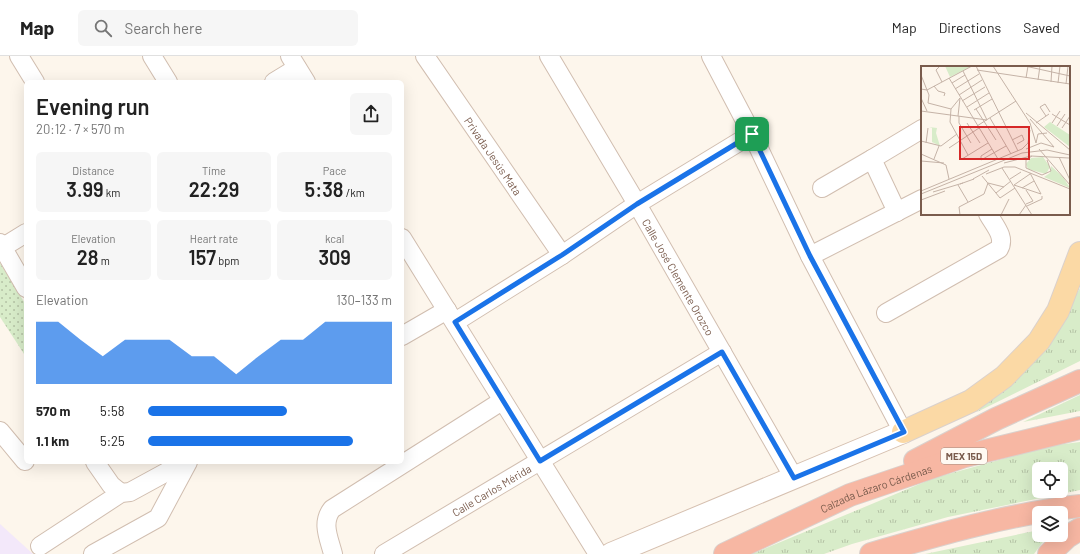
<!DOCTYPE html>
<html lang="en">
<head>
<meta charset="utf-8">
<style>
  :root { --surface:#fff; --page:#f6f6f6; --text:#222; --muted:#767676; --line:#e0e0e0; --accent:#1a73e8 }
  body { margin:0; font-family:Barlow,sans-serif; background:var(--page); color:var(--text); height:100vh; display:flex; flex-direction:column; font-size:15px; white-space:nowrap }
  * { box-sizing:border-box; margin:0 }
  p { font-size:13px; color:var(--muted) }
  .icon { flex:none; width:22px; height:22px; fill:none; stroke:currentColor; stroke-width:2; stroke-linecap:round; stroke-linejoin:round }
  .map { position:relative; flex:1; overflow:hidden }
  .side { position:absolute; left:24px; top:24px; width:380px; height:384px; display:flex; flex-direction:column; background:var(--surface); border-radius:6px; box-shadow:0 4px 16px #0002 }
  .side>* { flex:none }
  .buttons { position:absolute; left:1032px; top:406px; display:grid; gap:8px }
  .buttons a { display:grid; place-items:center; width:36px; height:36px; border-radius:6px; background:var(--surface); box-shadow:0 4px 16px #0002; font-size:20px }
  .pin { position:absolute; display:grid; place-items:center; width:34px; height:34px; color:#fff; margin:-17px; border-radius:8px; box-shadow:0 2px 6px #0006 }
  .round { display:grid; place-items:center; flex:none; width:42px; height:42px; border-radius:6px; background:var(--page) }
  .head { display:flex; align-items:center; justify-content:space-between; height:68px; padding:0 12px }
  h1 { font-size:22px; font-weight:600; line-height:30px }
  .stats { display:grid; grid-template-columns:repeat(3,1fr); gap:6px; height:68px; padding:4px 12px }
  .stats div { display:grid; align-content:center; border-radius:6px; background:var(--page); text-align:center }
  .stats b { font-size:20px; font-weight:600 }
  .stats small { font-size:11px; font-weight:400 }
  .stats p { font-size:11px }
  .chart { height:112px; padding:8px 12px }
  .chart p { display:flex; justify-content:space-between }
  .chart svg { width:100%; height:72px; margin-top:4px; fill:var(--accent); opacity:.7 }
  ul { padding:0 12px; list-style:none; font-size:13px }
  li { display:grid; grid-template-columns:64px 48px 1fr; align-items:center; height:30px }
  li i { height:10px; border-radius:5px; background:var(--accent) }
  header { display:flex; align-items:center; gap:24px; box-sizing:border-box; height:56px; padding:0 20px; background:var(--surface); border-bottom:1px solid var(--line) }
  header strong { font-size:19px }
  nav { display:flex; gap:22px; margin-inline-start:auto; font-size:14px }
  .search { width:280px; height:36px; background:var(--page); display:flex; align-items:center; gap:10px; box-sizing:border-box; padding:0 14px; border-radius:6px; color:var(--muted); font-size:15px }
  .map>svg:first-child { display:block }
  .education { fill:#f3e8fa }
  .grass { fill:url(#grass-tufts); fill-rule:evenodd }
  .park { fill:url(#park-dots) }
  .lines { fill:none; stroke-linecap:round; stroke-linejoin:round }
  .minor-casing { stroke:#d1beb0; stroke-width:20 }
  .secondary-casing { stroke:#d6c0b0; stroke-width:24 }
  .primary-casing { stroke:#dad1cd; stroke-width:24 }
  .motorway-casing { stroke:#dad1cd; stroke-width:24 }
  .minor { stroke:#fff; stroke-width:18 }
  .secondary { stroke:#fff; stroke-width:22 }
  .primary { stroke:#fbd9a5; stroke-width:22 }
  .motorway { stroke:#f7b7a3; stroke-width:22 }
  .route-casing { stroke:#fff; stroke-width:8 }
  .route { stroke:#1a73e8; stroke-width:5 }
  .labels { text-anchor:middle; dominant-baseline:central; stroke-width:3; stroke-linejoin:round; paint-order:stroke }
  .shield { fill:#fffaf3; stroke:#a28b7f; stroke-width:1 }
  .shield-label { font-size:10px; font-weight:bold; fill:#7a5c4d }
  .street-label { font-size:11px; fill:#7a5c4d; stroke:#fffaf3 }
  .inset-road { fill:none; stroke:#c5b3a7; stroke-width:1 }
  .view { fill:#d62828; fill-opacity:0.15; stroke:#d62828; stroke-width:2 }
  .inset-edge { fill:none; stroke:#7a5c4d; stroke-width:2 }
</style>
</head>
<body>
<header>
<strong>Map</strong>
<div class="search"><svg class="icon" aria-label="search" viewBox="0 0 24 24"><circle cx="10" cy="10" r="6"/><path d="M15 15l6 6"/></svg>Search here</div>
<nav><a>Map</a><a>Directions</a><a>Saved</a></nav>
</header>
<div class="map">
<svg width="1080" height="498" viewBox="0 0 1080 498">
  <defs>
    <pattern id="grass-tufts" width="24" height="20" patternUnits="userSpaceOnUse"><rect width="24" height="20" fill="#d8ecc9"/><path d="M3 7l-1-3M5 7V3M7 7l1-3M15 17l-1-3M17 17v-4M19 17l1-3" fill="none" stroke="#b4c2a5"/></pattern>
    <pattern id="park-dots" width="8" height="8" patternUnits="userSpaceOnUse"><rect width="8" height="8" fill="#d8ecc9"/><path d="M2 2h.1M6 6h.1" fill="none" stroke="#b4c2a5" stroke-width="1.8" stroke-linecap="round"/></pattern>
  </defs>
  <rect width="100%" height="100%" fill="#fdf6ec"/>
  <polygon class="education" points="0,468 33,498 0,498"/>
  <g class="grass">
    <polygon points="1080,232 1080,305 977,356 1049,288"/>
    <polygon points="1080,339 1080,355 1023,366"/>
    <path d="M1080 386V434L948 461 852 488 824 498H752L934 422 1049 390ZM1039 413H1061V435H1039Z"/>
    <polygon points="1039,474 1039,479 1050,479 1042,487 1034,498 925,498"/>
  </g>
  <polygon class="park" points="0,207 26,249 26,301 0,261"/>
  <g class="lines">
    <defs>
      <g id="minor">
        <polyline points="19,0 35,26"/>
        <polyline points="152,0 168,26"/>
        <polyline points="290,0 306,26"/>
        <path id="s1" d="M425 0 562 199"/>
        <path id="s2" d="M549 0 637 148 794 422"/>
        <polyline points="711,0 752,78 810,200 903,376"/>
        <polyline points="274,26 297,12"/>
        <polyline points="822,132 872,103"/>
        <polyline points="897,156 872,103 922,73"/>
        <polyline points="402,182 598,498"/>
        <polyline points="0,187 26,232"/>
        <polyline points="0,193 26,177"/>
        <polyline points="810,200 922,143"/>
        <path d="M886 257 999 193C1006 181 994 169 988 158"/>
        <polyline points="455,266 562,199 637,148 752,78"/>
        <polyline points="402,280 447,254"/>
        <polyline points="0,375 25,405"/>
        <polyline points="95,406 111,429 121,437"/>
        <polyline points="40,490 121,437 130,436 185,406"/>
        <polyline points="93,498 158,462 188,406"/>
        <path d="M333 498C329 482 321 467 332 453L502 345"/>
        <path id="s3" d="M384 498 722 296"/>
      </g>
      <polyline id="secondary" points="611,498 903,376"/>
      <polyline id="primary" points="903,376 971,345 1004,321 1039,285 1058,255 1080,197"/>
      <g id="motorway">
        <polyline points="915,405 996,363 1080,325"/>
        <path id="s4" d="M725 498 850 439 965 400 1080 372"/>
        <path d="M871 498C940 478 1009 458 1080 450"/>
        <polyline points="1049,498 1067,481 1080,473"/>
      </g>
    </defs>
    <use href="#minor" class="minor-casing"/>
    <use href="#secondary" class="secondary-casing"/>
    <use href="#primary" class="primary-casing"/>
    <use href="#motorway" class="motorway-casing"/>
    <use href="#minor" class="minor"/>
    <use href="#secondary" class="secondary"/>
    <use href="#primary" class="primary"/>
    <use href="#motorway" class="motorway"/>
  </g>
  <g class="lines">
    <defs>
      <polygon id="route" points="752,78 810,200 904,376 794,422 722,296 540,405 455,266 562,199 637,148"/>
    </defs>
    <use href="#route" class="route-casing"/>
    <use href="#route" class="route"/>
  </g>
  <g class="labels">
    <rect class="shield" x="941" y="392" width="46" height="16" rx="3"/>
    <g class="shield-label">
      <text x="964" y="400">MEX 15D</text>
    </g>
    <g class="street-label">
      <text stroke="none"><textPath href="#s1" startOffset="121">Privada Jesús Mata</textPath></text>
      <text stroke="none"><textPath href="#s2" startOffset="256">Calle José Clemente Orozco</textPath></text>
      <text stroke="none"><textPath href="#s4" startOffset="165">Calzada Lázaro Cárdenas</textPath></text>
      <text stroke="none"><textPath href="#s3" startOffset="125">Calle Carlos Mérida</textPath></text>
    </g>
  </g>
  <g transform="translate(921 10)">
    <rect width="149" height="149" fill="#fdf6ec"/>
    <path d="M129 56 149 69V81L123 61ZM122 91 129 101 125 108 107 103 105 98 110 92ZM130 100 142 111 149 122 123 111 129 107Z" fill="#d8ecc9"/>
    <path d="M8 61 16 62 15 67 19 80 11 76V62Z" fill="#d8ecc9"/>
    <path d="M24 0H51L29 11Z" fill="#d8ecc9"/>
    <path class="inset-road" d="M19 0 15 4 21 16M55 0 97 85M72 0 109 57 115 77M104 0 149 10M56 4 149 18M42 5 66 54M0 9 8 29 7 37 30 43M28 12 77 93M105 12 107 0M117 14 119 0M130 16 131 0M31 17 44 9M137 17 139 0M145 18 147 0M13 20 17 25 24 27 23 30M0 23 6 24 51 0M34 23 58 8M38 29 61 14M0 32 6 45M39 32 30 43 29 56 47 89M41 35 64 21M46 41 68 27M55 43 75 74M53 44 71 33M0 45 66 54M105 47 149 84M131 48 149 59M37 50 39 32M38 50V57L50 77M125 50 119 41 124 38 129 46M69 52 90 88M109 53 133 81M46 57 59 77M115 57 128 48M131 57 139 45M56 60 95 35M136 60 144 48M141 62 149 50M91 74 101 69 103 74 96 78M0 75 20 80M5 77 7 62M115 77 117 68 126 67M20 80 36 68M28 82 58 62M71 83 60 90V94L85 80M105 83 120 77 133 81M118 83 149 119M0 88 25 99 28 113M111 90 105 94V102L121 109 130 105 126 94M138 91 149 114M13 93 18 80M41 93 67 77M0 95 23 97M83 97 110 90 148 92M81 102 111 149M109 107 120 128M65 108 83 101H94L149 123M61 110 79 132 94 122M52 113 68 104M89 113 100 106M39 118 53 113M37 119 47 136M93 119 120 128M93 119 109 108M101 122 113 115M0 125 101 83 107 77 109 64M12 126 42 117M75 127 90 115M0 128 101 87 126 84 149 89M0 134 24 125M105 138 112 135 105 124M106 140 121 133V130M39 149 38 141 63 128 67 117 83 121M80 149 88 133M98 149 105 139"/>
    <path class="view" d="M39 61H108V93H39Z"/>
    <rect width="149" height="149" class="inset-edge"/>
  </g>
</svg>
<div class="buttons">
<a><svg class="icon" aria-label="locate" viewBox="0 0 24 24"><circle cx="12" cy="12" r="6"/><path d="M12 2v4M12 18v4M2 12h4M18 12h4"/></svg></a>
<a><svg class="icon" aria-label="layers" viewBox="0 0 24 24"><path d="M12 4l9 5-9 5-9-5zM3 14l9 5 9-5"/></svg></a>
</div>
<div class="pin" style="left:752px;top:78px;background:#1e9e55"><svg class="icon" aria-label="arrive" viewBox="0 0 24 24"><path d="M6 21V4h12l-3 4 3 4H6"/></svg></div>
<section class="side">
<div class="head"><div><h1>Evening run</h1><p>20:12 · 7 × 570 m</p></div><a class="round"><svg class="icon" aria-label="share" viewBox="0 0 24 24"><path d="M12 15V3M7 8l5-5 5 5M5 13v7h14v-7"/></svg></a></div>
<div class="stats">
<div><p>Distance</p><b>3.99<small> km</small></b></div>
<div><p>Time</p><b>22:29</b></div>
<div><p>Pace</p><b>5:38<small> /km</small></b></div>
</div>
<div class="stats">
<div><p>Elevation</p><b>28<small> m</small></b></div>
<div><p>Heart rate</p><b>157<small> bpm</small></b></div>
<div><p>kcal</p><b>309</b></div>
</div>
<div class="chart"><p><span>Elevation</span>130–133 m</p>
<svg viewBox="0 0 160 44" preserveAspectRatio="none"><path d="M0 44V6L10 6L20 17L30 27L40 17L50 17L60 17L70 27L80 27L90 38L100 27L110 17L120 17L130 6L140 6L150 6L160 6V44z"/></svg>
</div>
<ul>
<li><b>570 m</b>5:58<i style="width:57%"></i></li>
<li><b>1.1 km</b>5:25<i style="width:84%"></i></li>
</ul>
</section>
</div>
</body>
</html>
